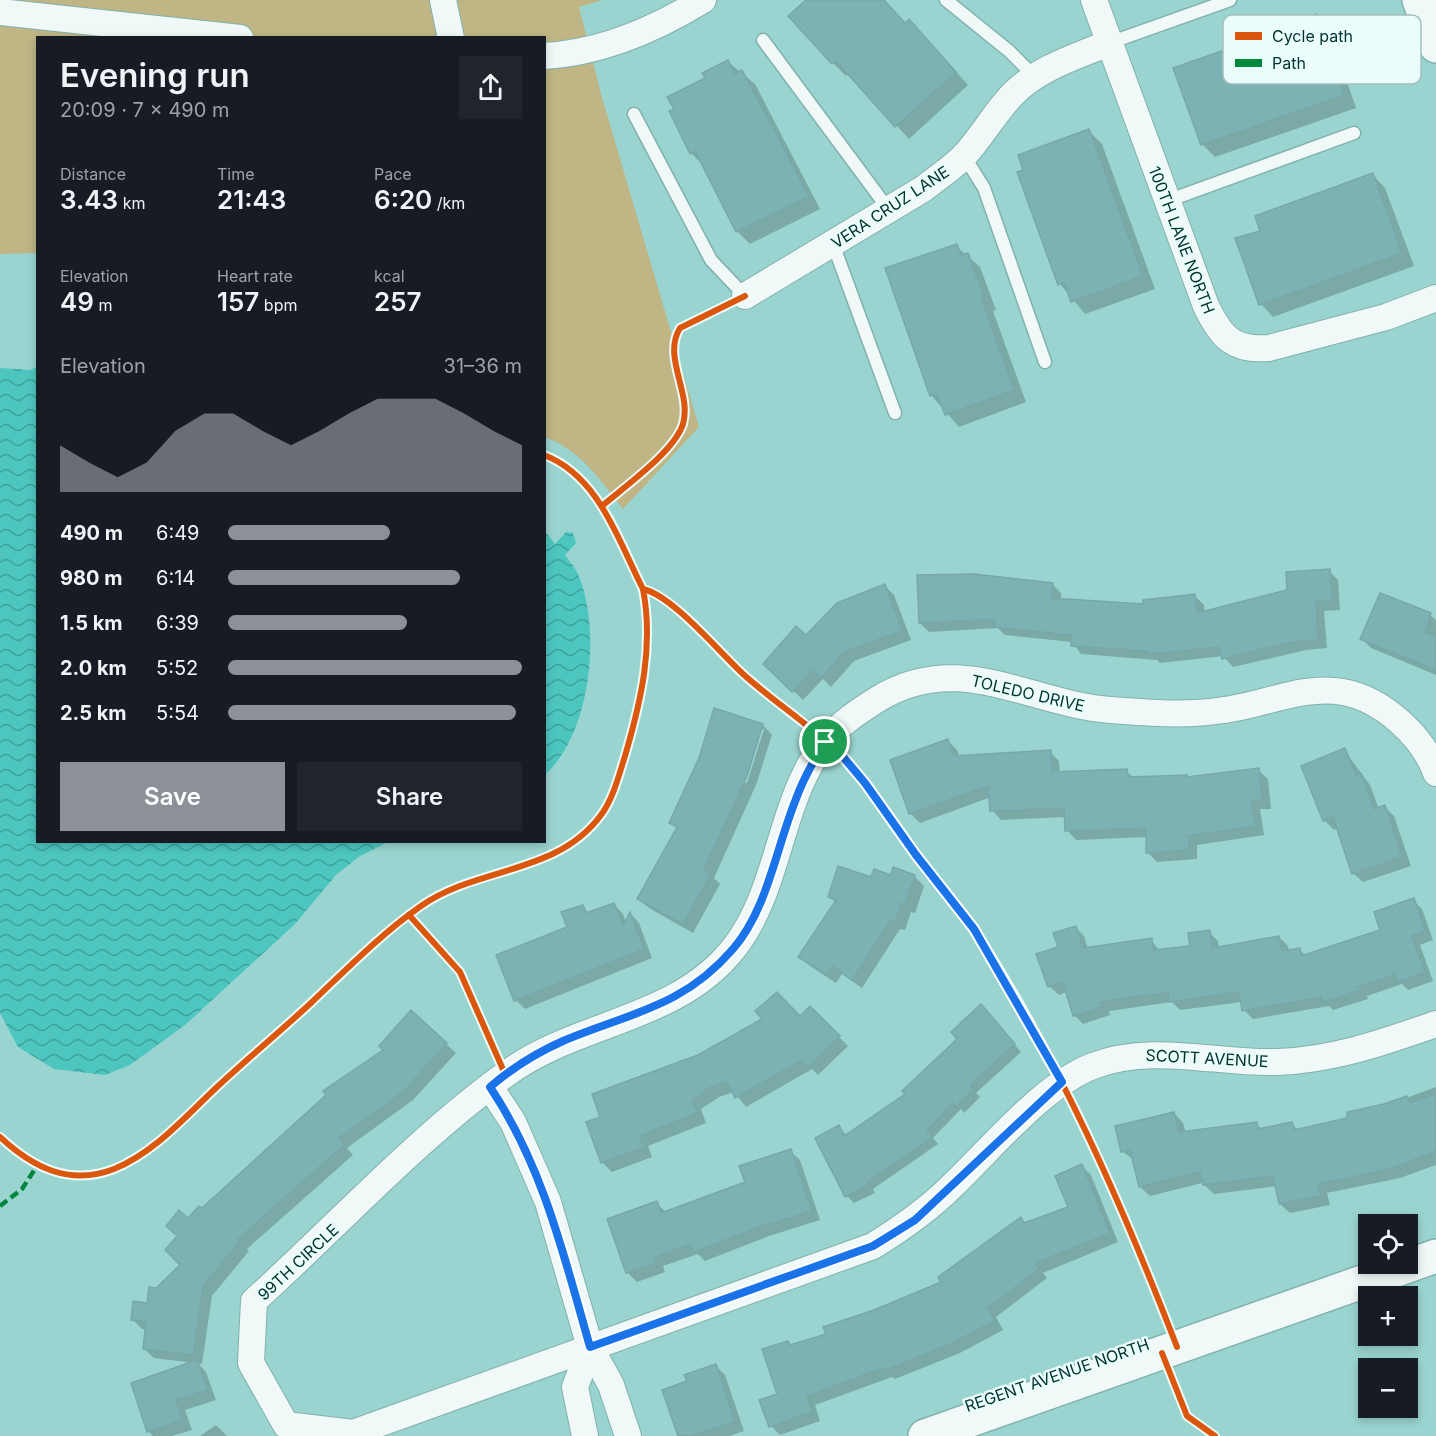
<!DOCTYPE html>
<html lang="en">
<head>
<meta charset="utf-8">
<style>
  :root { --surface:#171b24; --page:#20242c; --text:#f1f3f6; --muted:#9ea1a6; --accent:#8c9099 }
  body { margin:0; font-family:Inter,sans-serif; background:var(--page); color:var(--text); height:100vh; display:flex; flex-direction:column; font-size:22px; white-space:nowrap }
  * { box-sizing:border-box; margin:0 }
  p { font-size:20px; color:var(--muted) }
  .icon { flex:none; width:33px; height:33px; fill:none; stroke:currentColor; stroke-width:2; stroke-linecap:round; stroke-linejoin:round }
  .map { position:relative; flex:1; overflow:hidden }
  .sheet { position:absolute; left:36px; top:36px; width:510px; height:807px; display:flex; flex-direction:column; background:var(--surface); border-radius:0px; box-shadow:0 3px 9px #0003 }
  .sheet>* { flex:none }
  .controls { position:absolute; left:1358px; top:1214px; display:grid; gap:12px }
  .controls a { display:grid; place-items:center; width:60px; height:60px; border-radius:0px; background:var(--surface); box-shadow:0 3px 9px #0003; font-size:30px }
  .pin { position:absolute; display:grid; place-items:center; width:51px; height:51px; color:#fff; margin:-26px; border:3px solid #fff; border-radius:50%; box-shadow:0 2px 6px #0007 }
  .round { display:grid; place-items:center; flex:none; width:63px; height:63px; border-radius:0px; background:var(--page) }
  .headline { display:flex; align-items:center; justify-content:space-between; height:102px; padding:0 24px }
  h1 { font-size:33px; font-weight:600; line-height:45px }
  .metrics { display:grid; grid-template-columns:repeat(3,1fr); gap:9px; height:102px; padding:6px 24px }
  .metrics div { display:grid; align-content:center }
  .metrics b { font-size:26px; font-weight:600 }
  .metrics small { font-size:16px; font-weight:400 }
  .metrics p { font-size:16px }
  .chart { height:168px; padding:12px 24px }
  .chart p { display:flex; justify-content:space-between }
  .chart svg { width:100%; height:108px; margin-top:6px; fill:var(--accent); opacity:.7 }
  .button { display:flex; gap:12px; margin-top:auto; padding:12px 24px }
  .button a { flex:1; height:69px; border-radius:0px; background:var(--accent); color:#fff; font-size:24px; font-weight:600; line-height:69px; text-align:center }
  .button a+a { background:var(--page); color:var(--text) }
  ul { padding:0 24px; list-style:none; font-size:20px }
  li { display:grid; grid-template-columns:96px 72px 1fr; align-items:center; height:45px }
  li i { height:15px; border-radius:8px; background:var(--accent) }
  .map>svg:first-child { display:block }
  .green { fill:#bfb585 }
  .water { fill:url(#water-waves) }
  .shadow { fill:#0003; fill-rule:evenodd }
  .building { fill:#7db2b4; stroke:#78a8a9; stroke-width:1.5 }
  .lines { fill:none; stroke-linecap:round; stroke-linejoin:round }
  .lane-casing { stroke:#81b1ad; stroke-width:15 }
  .street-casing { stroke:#81b1ad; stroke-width:28 }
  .secondary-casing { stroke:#81b1ad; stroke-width:36 }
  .lane { stroke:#f0f9f8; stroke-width:12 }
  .street { stroke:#f0f9f8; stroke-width:26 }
  .secondary { stroke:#f0f9f8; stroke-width:33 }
  .quiet { stroke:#00873e; stroke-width:4.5; stroke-dasharray:9 4.5; stroke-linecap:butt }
  .cycleway-casing { stroke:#eafdfb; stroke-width:10 }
  .cycleway { stroke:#dc570e; stroke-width:6 }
  .route-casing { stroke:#fff; stroke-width:12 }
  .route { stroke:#1a73e8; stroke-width:8 }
  .labels { text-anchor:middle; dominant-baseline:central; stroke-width:5; stroke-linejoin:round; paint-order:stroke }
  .street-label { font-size:16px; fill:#00322f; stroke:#eafdfb }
  .key { fill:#eafdfb; stroke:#a4c0be; stroke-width:1.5 }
  .key-label { font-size:16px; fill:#00322f }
</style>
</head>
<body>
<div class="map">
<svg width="1436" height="1436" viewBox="0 0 1436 1436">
  <defs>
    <pattern id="water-waves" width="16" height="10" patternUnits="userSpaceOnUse" patternTransform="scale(1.5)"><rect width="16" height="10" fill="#4dc6bf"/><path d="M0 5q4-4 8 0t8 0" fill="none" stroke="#3ea19c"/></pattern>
  </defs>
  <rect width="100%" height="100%" fill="#9ad4d0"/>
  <path class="green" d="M0 0H603L579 7 601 94 699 427 623 509C599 478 581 451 545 437L544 38H38L37 253 0 254Z"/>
  <g class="water">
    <polygon points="37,367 38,842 388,842 360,856 336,875 295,924 185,1025 130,1065 105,1075 54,1069 18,1047 0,1013 0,368 30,370"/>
    <path d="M544 530 555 544 566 532 573 533 576 543 565 555C569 561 575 567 578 574 602 630 591 733 545 775Z"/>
  </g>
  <g class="shadow">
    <polygon points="808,0 883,0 905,25 922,34 968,85 909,139 849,73 846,76 833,63"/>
    <polygon points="1316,16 1329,29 1356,108 1215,157 1202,144 1261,39"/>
    <polygon points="728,62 755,84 820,209 750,244 737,231 704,166 691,153"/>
    <polygon points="1089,131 1102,144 1155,289 1085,314 1060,284"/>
    <polygon points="1373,175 1385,188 1414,266 1273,317 1261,304 1262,232"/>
    <polygon points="956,246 980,267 996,310 993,311 1026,402 959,427 931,395"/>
    <polygon points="1329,571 1338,580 1340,610 1324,611 1327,648 1306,650 1233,667 1223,656 1160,663 1157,660 1081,654 1072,642 1005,635 998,628 929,632 920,623 1052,584 1061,593 1061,600 1145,606 1195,596 1204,605 1205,613 1289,592"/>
    <polygon points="885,586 894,595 911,640 854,661 831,687 823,679 803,700 765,664"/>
    <polygon points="1430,615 1436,620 1436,675 1371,648 1362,639"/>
    <path d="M763 725 772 735 756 785 714 878 720 884 693 933 649 908 639 899 678 829 671 822ZM760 729H764L747 783 744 782Z"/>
    <polygon points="948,741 957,750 960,758 1050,752 1059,761 1060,774 1126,771 1134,778 1189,779 1258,770 1268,779 1271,809 1260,809 1264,835 1197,845 1197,859 1157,862 1147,852 1147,837 1076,840 1067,830 1066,817 1001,820 992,810 991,797 920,823 911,814 892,761"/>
    <polygon points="1344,750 1370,785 1379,809 1385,807 1394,816 1411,866 1363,882 1353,873 1338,828 1334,830 1324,820"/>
    <polygon points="894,869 915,877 924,886 915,913 911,912 905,930 900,929 862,988 842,974 836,983 810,966 800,957 836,903 830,897 892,877"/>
    <polygon points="1413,900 1422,909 1433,940 1420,945 1433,981 1408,990 1402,984 1367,996 1368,999 1333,1010 1329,1006 1253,1019 1244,1010 1242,1002 1180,1010 1172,1002 1109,1011 1110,1015 1083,1024 1074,1015 1067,992 1059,995 1049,986 1060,948 1075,927 1084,936 1088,949 1151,940 1160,951 1191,947 1209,932 1218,941 1219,948 1279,937 1288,946 1289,951 1299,949 1306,956 1382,931"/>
    <polygon points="614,904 623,914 626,922 631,914 639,923 652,958 525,1009 516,1000 582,906 589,913"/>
    <polygon points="810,1008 848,1046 818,1075 812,1069 746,1107 734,1092 719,1097 701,1109 706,1123 648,1146 652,1157 612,1172 602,1162 602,1117 801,1018"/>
    <polygon points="411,1012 456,1053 413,1100 347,1148 353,1155 247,1249 249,1251 212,1296 202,1364 198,1363 206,1372 216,1400 185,1410 192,1430 172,1436 153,1436 148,1431 194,1363 154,1358 144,1349 147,1330 142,1329 132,1319 182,1265 189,1220 385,1050"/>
    <polygon points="988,1013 1021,1052 976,1093 980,1097 964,1113 961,1109 933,1138 938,1144 873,1189 875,1193 854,1203 847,1196 817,1139 839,1127 847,1136 907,1094 959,1039"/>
    <polygon points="1436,1087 1436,1165 1400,1178 1327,1193 1330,1205 1290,1213 1280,1204 1277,1186 1214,1194 1202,1183 1150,1196 1140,1187 1134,1160 1122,1151 1174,1113 1183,1123 1186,1133 1256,1124 1262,1129 1292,1124 1299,1131 1349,1119"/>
    <polygon points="790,1151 800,1160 820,1220 769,1236 705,1261 698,1254 663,1266 665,1272 637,1282 628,1273 609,1220 656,1203 666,1212 746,1183"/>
    <polygon points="1082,1166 1091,1175 1118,1242 1043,1273 1047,1278 996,1317 1003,1330 960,1353 895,1379 892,1377 815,1405 820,1421 780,1435 771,1426 788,1343 791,1346 828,1335 943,1283 1021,1219 1025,1224 1070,1208"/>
    <polygon points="716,1366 725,1375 744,1431 729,1436 679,1436 688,1382"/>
    <polygon points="216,1425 227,1436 200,1436"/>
  </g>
  <g class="building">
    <polygon points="806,0 884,0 905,23 909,19 956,72 895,127 836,61 832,64 788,16"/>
    <polygon points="1316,14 1344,95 1201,145 1173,68 1259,38 1258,35"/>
    <polygon points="728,60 735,74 742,70 809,196 736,232 695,151 690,154 669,111 674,109 667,97 705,78 702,73"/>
    <polygon points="1089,129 1143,276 1071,302 1064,282 1058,285 1017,172 1023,170 1018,155"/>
    <polygon points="1373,173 1402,253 1259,305 1235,238 1260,231 1255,216"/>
    <polygon points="957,244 961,255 968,253 984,297 981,298 1014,390 945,415 937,394 930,396 885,268"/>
    <polygon points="1330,569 1332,601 1316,602 1318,640 1296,641 1222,659 1219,647 1150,654 1149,651 1071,646 1071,635 995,627 995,619 919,623 917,575 974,574 1053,583 1052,598 1143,604 1143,600 1195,594 1197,613 1287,590 1286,572"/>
    <polygon points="885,584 902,631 844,652 821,678 813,670 792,692 763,664 796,626 806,635 837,603"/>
    <polygon points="1380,593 1431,613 1425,632 1436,637 1436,670 1360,639"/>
    <polygon points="714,708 763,724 747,776 704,869 711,874 683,924 637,899 677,827 669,823 699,758"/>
    <polygon points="948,739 954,756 1051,750 1052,772 1127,769 1128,777 1187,775 1187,777 1259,768 1262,800 1251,800 1256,826 1188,836 1189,850 1146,853 1146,828 1065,831 1064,808 990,811 988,786 909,814 890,760"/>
    <polygon points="1345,748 1356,775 1361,773 1374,809 1385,805 1402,857 1352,874 1333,817 1323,821 1301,766"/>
    <polygon points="838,866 871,877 874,869 891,875 893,867 915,875 905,905 901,903 895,922 891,920 852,980 832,966 826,974 798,957 836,900 828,897"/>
    <polygon points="1414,898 1425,931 1412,936 1425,972 1398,982 1395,974 1359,987 1360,990 1323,1002 1321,997 1242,1011 1239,992 1169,1002 1168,992 1101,1002 1102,1007 1073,1016 1063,982 1048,987 1036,954 1058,947 1053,933 1076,926 1083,948 1152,938 1153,950 1190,946 1188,933 1210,930 1212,948 1279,936 1282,951 1300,948 1301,956 1380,930 1374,912"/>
    <polygon points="614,903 623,926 630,912 644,949 514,1001 496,955 567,927 561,912 583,905 586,913"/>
    <polygon points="777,992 800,1016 810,1006 840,1036 808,1067 802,1060 735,1098 727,1082 709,1088 692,1100 697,1113 640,1136 644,1147 601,1163 586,1122 600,1117 592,1094 698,1055 762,1019 755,1011"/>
    <polygon points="981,1004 1015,1044 970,1085 974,1089 956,1107 953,1103 927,1130 932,1137 867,1182 869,1185 845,1197 815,1138 839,1125 844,1136 905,1094 902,1091 957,1039 951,1032"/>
    <polygon points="411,1010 447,1043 404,1091 339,1138 344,1145 238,1239 240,1241 203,1286 193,1355 143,1349 146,1322 131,1320 133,1301 147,1303 149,1287 156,1288 180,1265 165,1250 177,1236 166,1226 179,1210 188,1218 199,1206 202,1208 326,1095 323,1091 383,1050 379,1046"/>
    <polygon points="1436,1094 1436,1151 1390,1169 1318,1184 1321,1196 1279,1204 1273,1176 1203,1185 1200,1172 1139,1187 1130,1150 1121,1152 1115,1126 1174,1112 1179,1132 1257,1122 1258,1129 1292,1122 1294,1130 1347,1118 1347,1112 1384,1104 1407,1096 1410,1103"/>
    <polygon points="791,1149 812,1211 759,1227 694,1252 691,1244 655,1257 657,1263 626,1273 607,1219 657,1201 661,1213 745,1182 739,1166"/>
    <polygon points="1082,1164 1110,1233 1035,1263 1039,1269 988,1308 995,1321 950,1344 884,1371 883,1368 807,1396 812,1412 769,1427 759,1400 777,1394 762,1349 788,1341 790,1345 826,1334 823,1327 874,1310 941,1282 938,1277 1021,1217 1024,1223 1068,1207 1055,1176"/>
    <polygon points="197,1360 208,1390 176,1400 183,1420 147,1432 131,1383"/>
    <polygon points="716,1364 735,1422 692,1436 678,1436 662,1390 687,1381 684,1375"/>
  </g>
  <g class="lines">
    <defs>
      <g id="lane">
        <polyline points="946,0 1009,51 1035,77"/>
        <polyline points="763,40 889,210"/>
        <polyline points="1109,43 1230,0"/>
        <polyline points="634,114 711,260 745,296"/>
        <polyline points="964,156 984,188 1045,362"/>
        <polyline points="1167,201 1354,133"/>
        <polyline points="833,244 895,413"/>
      </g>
      <g id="street">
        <polyline points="443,0 451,38"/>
        <path d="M1094 0 1206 306C1221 337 1233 351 1269 348L1386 317 1436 298"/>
        <polyline points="0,12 240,38"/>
        <path d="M544 56C600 53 656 29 703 0"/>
        <path d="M745 296 923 189C937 178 951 169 963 157 981 138 994 114 1012 95 1038 68 1075 57 1109 43"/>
        <path d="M1436 773C1423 736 1382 699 1343 692 1302 685 1264 705 1224 710 1187 716 1149 713 1111 710 1029 704 959 649 878 699 859 711 839 724 825 742 778 802 781 888 734 948 677 1021 578 1021 506 1074 415 1140 338 1225 254 1301L251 1363 286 1425 353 1433 873 1246C902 1228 928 1210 952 1186 992 1148 1043 1085 1093 1066 1152 1043 1217 1064 1278 1062 1334 1060 1384 1042 1436 1024"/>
        <polyline points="490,1087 513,1122 548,1202 590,1347 611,1385 628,1436"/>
        <polyline points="585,1436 575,1387 590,1347"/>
      </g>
      <g id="secondary">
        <polyline points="1419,0 1436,46"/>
        <polyline points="925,1436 1436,1256"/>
      </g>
    </defs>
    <use href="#lane" class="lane-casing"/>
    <use href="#street" class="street-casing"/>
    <use href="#secondary" class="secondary-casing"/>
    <use href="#lane" class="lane"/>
    <use href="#street" class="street"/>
    <use href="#secondary" class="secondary"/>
    <polyline class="quiet" points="0,1206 22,1189 37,1166"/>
    <defs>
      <g id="cycleway">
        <path d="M602 506C624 487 674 452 683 424 692 393 662 357 680 328L745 296"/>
        <path d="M643 589C673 596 718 651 743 674 775 703 816 729 845 759 872 788 892 823 916 854 934 880 957 903 974 929 1059 1060 1121 1202 1177 1347"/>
        <polyline points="409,915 460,972 505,1074"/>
        <path d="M0 1137C33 1168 70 1186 114 1169 154 1153 186 1116 217 1087 248 1058 281 1031 312 1002 347 969 381 934 421 906 478 866 557 875 601 815 613 799 619 775 625 756 641 701 654 646 643 589 618 540 599 476 544 455"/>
        <polyline points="1162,1353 1187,1416 1215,1436"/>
      </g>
    </defs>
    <use href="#cycleway" class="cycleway-casing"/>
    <use href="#cycleway" class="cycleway"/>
  </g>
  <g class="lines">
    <defs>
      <path id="route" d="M825 742 839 752 865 783 916 855 974 929 1062 1082 915 1220 873 1246 590 1347C564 1256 543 1166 490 1087 512 1068 536 1053 563 1041 629 1013 682 1008 733 949 768 908 776 848 796 799 803 779 814 760 825 742Z"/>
    </defs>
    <use href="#route" class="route-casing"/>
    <use href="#route" class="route"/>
  </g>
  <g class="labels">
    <g class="street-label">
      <text transform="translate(890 207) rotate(-33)">VERA CRUZ LANE</text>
      <text transform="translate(1182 240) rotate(69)">100TH LANE NORTH</text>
      <text transform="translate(1028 693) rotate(13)">TOLEDO DRIVE</text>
      <text transform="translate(1207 1058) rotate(3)">SCOTT AVENUE</text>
      <text transform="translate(298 1262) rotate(-43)">99TH CIRCLE</text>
      <text transform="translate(1057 1375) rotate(-19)">REGENT AVENUE NORTH</text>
    </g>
  </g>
  <rect x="1223" y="15" width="198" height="69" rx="9" class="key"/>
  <rect x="1235" y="32" width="27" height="8" fill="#dc570e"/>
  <rect x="1235" y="59" width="27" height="8" fill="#00873e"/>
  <g class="key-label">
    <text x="1272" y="42">Cycle path</text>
    <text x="1272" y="69">Path</text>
  </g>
</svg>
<div class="controls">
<a><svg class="icon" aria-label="locate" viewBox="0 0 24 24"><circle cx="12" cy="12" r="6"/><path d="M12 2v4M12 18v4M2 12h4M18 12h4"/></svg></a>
<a>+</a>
<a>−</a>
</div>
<div class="pin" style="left:825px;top:742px;background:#1e9e55"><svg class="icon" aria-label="arrive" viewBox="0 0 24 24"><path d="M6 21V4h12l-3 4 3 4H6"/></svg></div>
<section class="sheet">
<div class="headline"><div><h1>Evening run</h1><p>20:09 · 7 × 490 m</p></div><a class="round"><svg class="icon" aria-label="share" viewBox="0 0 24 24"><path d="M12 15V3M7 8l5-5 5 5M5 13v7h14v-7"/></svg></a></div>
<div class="metrics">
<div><p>Distance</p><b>3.43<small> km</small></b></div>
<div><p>Time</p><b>21:43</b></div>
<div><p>Pace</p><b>6:20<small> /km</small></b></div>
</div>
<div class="metrics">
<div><p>Elevation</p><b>49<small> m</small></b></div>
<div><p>Heart rate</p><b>157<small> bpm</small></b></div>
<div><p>kcal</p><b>257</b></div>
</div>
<div class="chart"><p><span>Elevation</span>31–36 m</p>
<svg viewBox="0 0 160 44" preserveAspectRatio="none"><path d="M0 44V25L10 32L20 38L30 32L40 19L50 12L60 12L70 19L80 25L90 19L100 12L110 6L120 6L130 6L140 12L150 19L160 25V44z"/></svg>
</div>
<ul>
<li><b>490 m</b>6:49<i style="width:55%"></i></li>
<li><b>980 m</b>6:14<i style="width:79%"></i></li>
<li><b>1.5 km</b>6:39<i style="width:61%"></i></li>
<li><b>2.0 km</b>5:52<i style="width:100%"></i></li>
<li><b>2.5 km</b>5:54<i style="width:98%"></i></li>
</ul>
<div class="button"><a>Save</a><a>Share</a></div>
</section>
</div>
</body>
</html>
